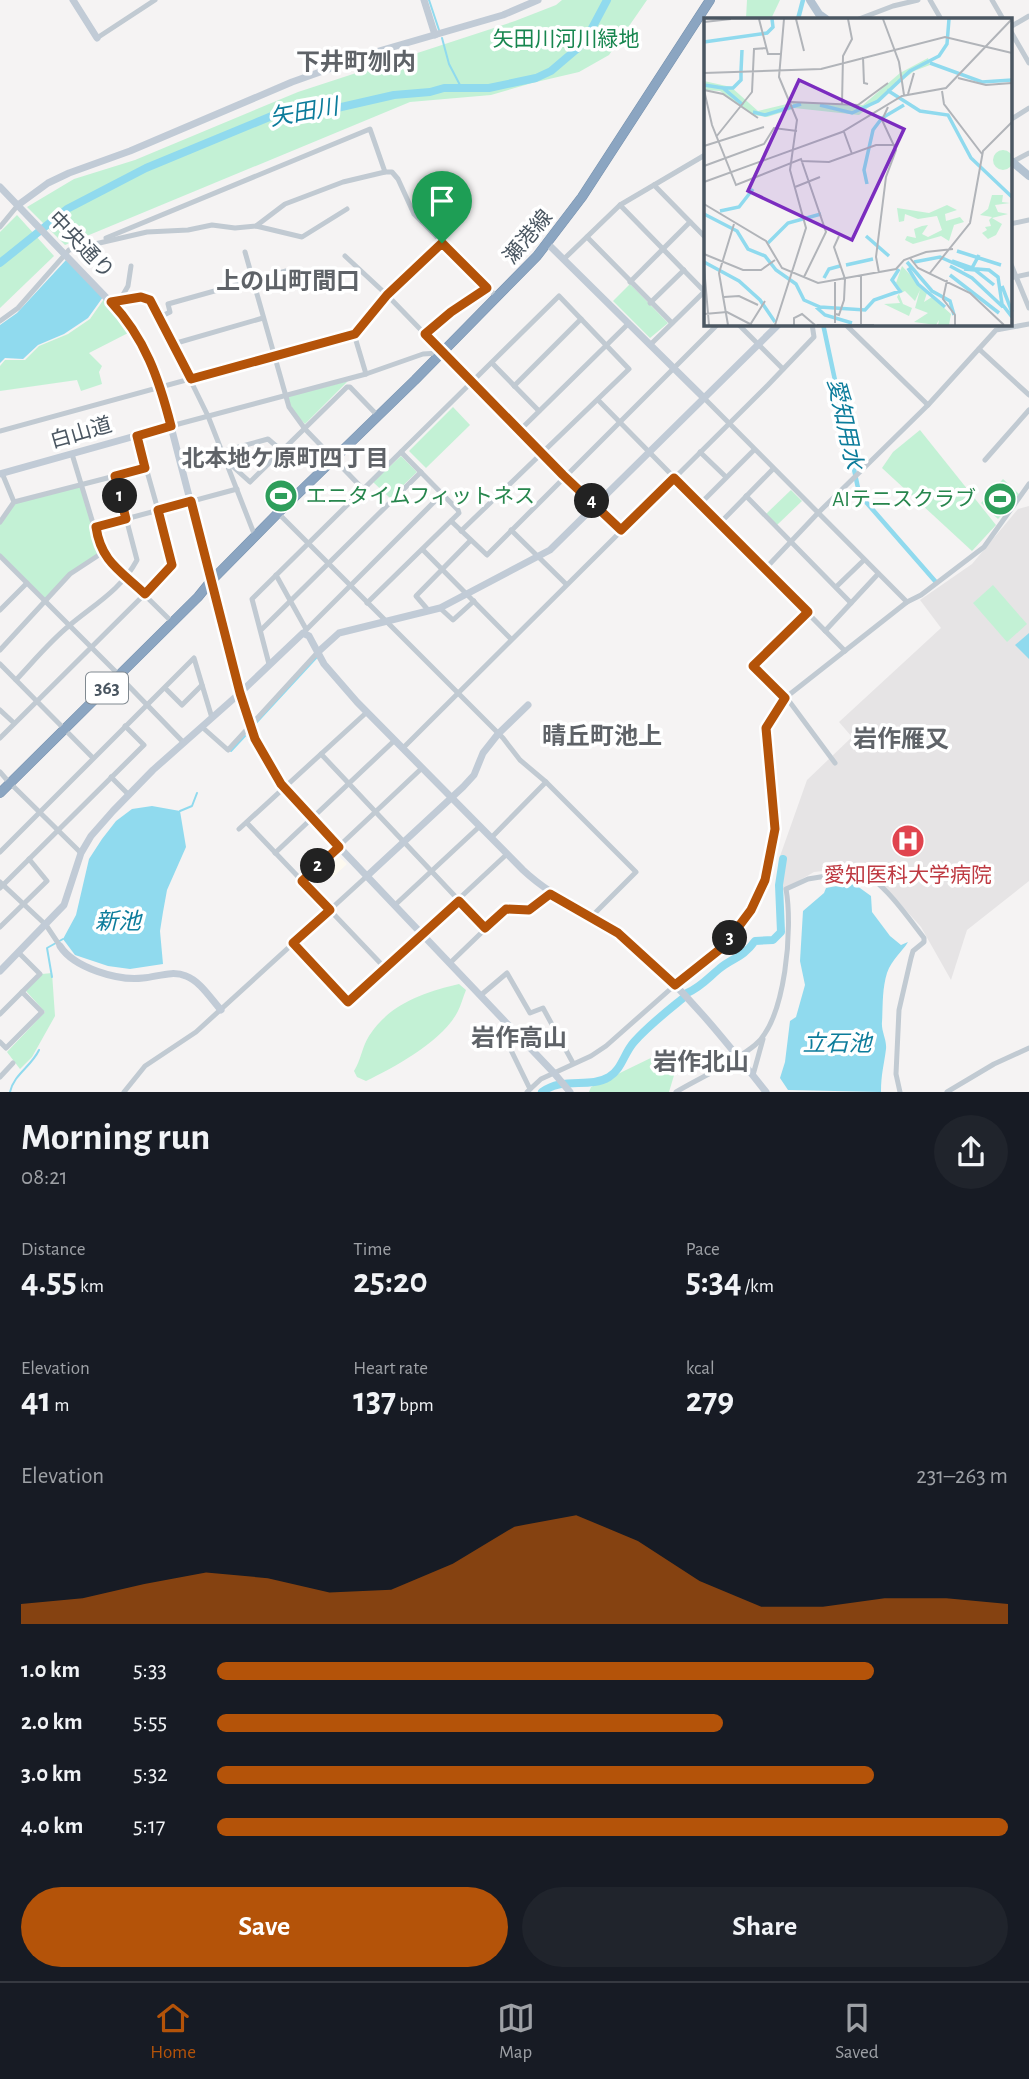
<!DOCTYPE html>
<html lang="en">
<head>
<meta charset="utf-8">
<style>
  :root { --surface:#171b24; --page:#20242c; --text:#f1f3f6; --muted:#9ea1a6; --line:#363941; --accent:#b45309 }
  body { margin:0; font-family:"Alegreya Sans","Noto Sans JP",sans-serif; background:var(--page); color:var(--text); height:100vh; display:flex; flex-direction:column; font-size:26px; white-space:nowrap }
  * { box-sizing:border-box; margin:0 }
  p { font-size:23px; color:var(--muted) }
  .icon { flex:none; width:38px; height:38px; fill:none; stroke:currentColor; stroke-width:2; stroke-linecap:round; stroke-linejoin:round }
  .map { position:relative; height:1092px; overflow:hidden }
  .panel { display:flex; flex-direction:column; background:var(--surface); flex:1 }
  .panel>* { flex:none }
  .pin { position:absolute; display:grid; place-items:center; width:60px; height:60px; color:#fff; margin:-72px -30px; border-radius:50% 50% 50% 0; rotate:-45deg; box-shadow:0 0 7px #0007 }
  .pin .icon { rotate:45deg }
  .km { position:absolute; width:35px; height:35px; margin:-18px; border-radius:50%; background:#222; color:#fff; font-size:19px; line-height:35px; text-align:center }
  .round { display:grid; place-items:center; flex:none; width:74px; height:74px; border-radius:37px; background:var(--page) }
  .summary { display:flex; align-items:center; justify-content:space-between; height:119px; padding:0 21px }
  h1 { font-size:38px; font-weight:700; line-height:52px }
  .stats { display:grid; grid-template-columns:repeat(3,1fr); gap:10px; height:119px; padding:7px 21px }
  .stats div { display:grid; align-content:center }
  .stats b { font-size:35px; font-weight:700 }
  .stats small { font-size:19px; font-weight:400 }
  .stats p { font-size:19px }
  .chart { height:196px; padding:14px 21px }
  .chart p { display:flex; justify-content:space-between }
  .chart svg { width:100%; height:126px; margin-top:7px; fill:var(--accent); opacity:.7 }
  .primary-button { display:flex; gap:14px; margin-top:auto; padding:14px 21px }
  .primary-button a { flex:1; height:80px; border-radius:42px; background:var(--accent); color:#fff; font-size:28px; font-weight:700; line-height:80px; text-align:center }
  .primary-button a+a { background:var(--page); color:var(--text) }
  ul { padding:0 21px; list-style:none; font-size:23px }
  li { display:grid; grid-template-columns:112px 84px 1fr; align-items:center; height:52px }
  li i { height:18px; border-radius:9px; background:var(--accent) }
  .menu { display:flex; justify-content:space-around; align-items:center; height:98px; border-top:2px solid var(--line); background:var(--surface); font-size:19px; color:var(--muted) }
  .menu a { display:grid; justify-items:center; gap:4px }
  .menu .active { color:var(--accent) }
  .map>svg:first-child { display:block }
  .commercial { fill:#fdf9ef }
  .education { fill:#e6e4e5 }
  .green { fill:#c3f1d5 }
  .water { fill:#90daee }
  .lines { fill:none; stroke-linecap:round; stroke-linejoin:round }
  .stream { stroke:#90daee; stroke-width:2 }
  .canal { stroke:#90daee; stroke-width:4.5 }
  .river { stroke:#90daee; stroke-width:8 }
  .highway-casing { stroke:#7690ad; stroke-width:10 }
  .street { stroke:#c1cad2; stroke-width:5 }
  .secondary { stroke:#c1cbd6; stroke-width:7 }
  .primary { stroke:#b3c2d1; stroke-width:8 }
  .highway { stroke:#8ba5c1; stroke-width:9 }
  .route-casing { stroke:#fff; stroke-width:14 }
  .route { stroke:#b45309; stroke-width:9 }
  .labels { text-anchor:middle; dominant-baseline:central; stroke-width:7; stroke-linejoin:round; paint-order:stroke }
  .shield { fill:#fff; stroke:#808990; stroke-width:2 }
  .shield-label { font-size:19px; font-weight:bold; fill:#4a5661 }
  .park-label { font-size:21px; fill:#17864f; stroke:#fff }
  .street-label { font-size:21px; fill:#4a5661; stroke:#fff }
  .leisure-label { font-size:21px; fill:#27864d; stroke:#fff; text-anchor:start }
  .health-label { font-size:21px; fill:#be3a42; stroke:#fff }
  .water-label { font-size:23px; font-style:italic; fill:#0c7c9b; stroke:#fff }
  .neighbourhood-label { font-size:23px; font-weight:bold; fill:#5f6368; stroke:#fff }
  .quarter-label { font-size:24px; font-weight:bold; fill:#5f6368; stroke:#fff }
  .inset-river { fill:none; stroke:#90daee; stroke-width:3.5 }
  .inset-road { fill:none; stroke:#b1b4b9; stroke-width:2 }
  .view { fill:#7b2cbf; fill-opacity:0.15; stroke:#7b2cbf; stroke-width:3.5 }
  .inset-edge { fill:none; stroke:#4a5661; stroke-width:3.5 }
</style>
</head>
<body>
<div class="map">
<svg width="1029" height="1092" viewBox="0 0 1029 1092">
  <rect width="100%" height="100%" fill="#f5f3f3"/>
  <polygon class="commercial" points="334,852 347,864 333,877 321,864"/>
  <polygon class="education" points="1029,506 1029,881 967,930 951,980 921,927 866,866 814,872 776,894 779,859 807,780 852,737 839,722 941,628 920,600 972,564 1018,509"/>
  <g class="green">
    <polygon points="562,0 647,0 609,55 579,72 532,83 491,95 410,102 65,245 27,207 74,179 135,160 298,92 515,21 556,5"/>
    <polygon points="747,0 780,0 771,19 746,19"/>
    <polygon points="17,215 54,256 0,308 0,232"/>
    <polygon points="630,284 668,323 650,338 613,301"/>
    <polygon points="104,299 132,331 89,353 102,366 99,372 102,384 81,391 77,380 0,391 0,366 5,360 25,360 39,346 68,334 90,319"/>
    <polygon points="348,381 305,424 296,415 286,397"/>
    <polygon points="453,407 470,425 426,468 409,451"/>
    <polygon points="920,430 996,525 972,551 882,468 893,452"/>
    <polygon points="401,456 417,472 390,498 373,482"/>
    <polygon points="1003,479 1020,495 998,519 981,503"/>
    <polygon points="82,484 102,553 70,574 45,600 0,555 0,522 14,502"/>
    <polygon points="791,490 802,501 777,525 766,514"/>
    <polygon points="993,585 1027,624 1007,642 973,603"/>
    <polygon points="52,973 55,1016 32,1057 20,1069 7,1052 45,1012 26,991 42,974"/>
    <path d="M459 984 466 990C463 997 461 1005 458 1011 443 1041 395 1067 366 1081L357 1077 354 1071C361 1060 362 1047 369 1036 389 1004 425 992 459 984Z"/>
    <polygon points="659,1054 672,1056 675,1072 669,1092 589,1092 591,1087"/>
  </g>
  <g class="water">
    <polygon points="66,260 103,297 88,318 64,334 38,345 23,359 5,358 0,363 0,325 17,313"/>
    <polygon points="1029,633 1029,659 1015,645"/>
    <polygon points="152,806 180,811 186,847 167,890 163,912 160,931 163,964 130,969 108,966 75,955 63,939 76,915 89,859 102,839 116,821 132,809"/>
    <path d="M853 883 871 896 872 912 890 936 901 945 908 942C902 952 892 959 887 973 882 989 883 1006 882 1022 881 1031 887 1040 886 1049 884 1065 881 1074 881 1092L788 1090 780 1078 785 1062 790 1021 796 1017 805 985 800 961 803 911 824 893 826 888Z"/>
  </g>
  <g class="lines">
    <g class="stream">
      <polyline points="429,0 439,30"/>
      <polyline points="442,38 449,64 461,87"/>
      <polyline points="256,723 317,657"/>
      <polyline points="231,751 245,736"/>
      <polyline points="180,811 192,806 197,793"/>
      <polyline points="52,977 47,948 63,939"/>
      <path d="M10 1092C14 1074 31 1067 39 1050"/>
    </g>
    <g class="canal">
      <polyline points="798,19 803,0"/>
      <polyline points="823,324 858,488 866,502 935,581"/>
    </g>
    <g class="river">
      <polyline points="0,263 67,209 146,168 279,113 302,116 394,95 430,92 444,88 489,88 536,78 551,71 578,48 590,32 607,0"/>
      <path d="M687 993C701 987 708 978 719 969 733 957 742 959 755 941L773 940 781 932 779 885 783 859"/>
      <path d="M542 1092C563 1076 589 1089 609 1077 622 1069 624 1053 634 1042 648 1026 666 1012 682 999"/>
    </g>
    <defs>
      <polyline id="highway" points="0,793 198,597 211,581 278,513 415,380 537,256 582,197 710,0"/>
    </defs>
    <use href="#highway" class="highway-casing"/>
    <g class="street">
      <polyline points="930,0 941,19"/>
      <polyline points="992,0 1003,19"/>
      <polyline points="859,19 893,6 918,0"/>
      <polyline points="1010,27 1029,16"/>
      <polyline points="1010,30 1029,63"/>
      <polyline points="97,38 155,0"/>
      <polyline points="1010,120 1029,108"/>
      <polyline points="1012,162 1029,153"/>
      <polyline points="654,185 705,237"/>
      <polyline points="620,205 705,292"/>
      <polyline points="1010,224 1029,220"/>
      <polyline points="256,226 302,237 347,209"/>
      <polyline points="0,227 18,205"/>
      <polyline points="587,237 672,323"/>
      <polyline points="106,238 370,129 385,172"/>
      <polyline points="245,252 289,407 305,429 363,489"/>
      <polyline points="345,256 387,295 563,476 621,530"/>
      <polyline points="565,258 620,205 705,155"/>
      <polyline points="1010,262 1029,308"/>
      <polyline points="1010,278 1029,274"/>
      <polyline points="630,282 690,222"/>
      <polyline points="120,300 128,286 131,266"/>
      <path d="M111 302C125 299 142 293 153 304L208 416 255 536"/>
      <polyline points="650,303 684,270"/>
      <polyline points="160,317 170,312 168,304 286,271"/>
      <polyline points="0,321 18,308 69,250 147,232 188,230 212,225 235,228 256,226 285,204 343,182 385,172 392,172 398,179 414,214 497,297"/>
      <polyline points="738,324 783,369"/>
      <polyline points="845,324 928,405"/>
      <polyline points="354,334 366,374"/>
      <polyline points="425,334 451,312 487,288"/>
      <polyline points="173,344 263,318"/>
      <polyline points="650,345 705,291"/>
      <polyline points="979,349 1029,395"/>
      <polyline points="492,363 539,411"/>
      <polyline points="514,386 581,319"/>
      <polyline points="704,398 907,602"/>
      <polyline points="598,400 845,651"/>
      <polyline points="171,426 366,374 423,354 439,353"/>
      <polyline points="0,431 354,334 387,295 442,243"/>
      <polyline points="519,431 629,323"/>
      <polyline points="224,451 268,439 282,451"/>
      <polyline points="700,452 726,477"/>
      <polyline points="72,454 102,553 169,619"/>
      <polyline points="985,460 1029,410"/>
      <polyline points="230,464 250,482 347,387 350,387 378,416"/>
      <polyline points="2,473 14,502"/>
      <polyline points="746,496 851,603"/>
      <polyline points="700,504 754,450"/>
      <polyline points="278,513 503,738 520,760 546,782 636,872 590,918"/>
      <polyline points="451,521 487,555 718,324"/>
      <polyline points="0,522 14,502 146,468"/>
      <polyline points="720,523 773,469"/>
      <polyline points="96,527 237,489"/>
      <polyline points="511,530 566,584"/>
      <polyline points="423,550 511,639"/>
      <polyline points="0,556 116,672"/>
      <polyline points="765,569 817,514 928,405 996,330 1029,324"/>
      <polyline points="276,575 306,629"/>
      <polyline points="836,587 864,560"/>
      <polyline points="367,603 459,513 458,510 401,452"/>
      <polyline points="440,608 453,620 474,601"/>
      <polyline points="0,610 27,583"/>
      <polyline points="428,610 416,596 470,541"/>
      <polyline points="808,612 753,666 789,701 835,763"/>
      <polyline points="261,630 421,472"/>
      <polyline points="825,631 878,574"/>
      <polyline points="303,633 442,494"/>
      <polyline points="0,650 70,574 102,553"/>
      <polyline points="0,664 93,758"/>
      <polyline points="269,664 252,599 559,296 629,369 461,531"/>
      <polyline points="119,676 184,743"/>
      <path d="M16 680C33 662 50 641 70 625 95 604 121 590 137 560L115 476"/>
      <polyline points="165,688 182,705 202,685"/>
      <polyline points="0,710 14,723"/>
      <polyline points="202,727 228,750 318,652"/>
      <polyline points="0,738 171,568 158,510 137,436"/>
      <polyline points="403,748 768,385 814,337 812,324"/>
      <polyline points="321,754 485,928"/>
      <polyline points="0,772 7,780"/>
      <polyline points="111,777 129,795"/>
      <polyline points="10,783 81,853"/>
      <polyline points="247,823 385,968"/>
      <polyline points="239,829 367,712"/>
      <polyline points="491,838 546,782"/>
      <polyline points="0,852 194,658 212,718"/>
      <polyline points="275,853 395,740"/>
      <polyline points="302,881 422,768"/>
      <polyline points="0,882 46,925 60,946"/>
      <polyline points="0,888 144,745 125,726"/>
      <polyline points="395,905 480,826"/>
      <polyline points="0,927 47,881 29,859"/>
      <polyline points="293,943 348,1002 507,854"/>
      <polyline points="450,963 506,909 529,910 550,894"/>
      <polyline points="481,995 507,973 530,1013 543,1008 573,1063"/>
      <polyline points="0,1014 40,974 19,953"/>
      <polyline points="0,1042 6,1048 42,1012 22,992"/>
      <polyline points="507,1042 530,1089"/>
      <polyline points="528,1046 554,1030"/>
      <polyline points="753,1075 763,1039"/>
      <polyline points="0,1077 13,1063"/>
      <polyline points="124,1092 145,1066 196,1032 367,876"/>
      <polyline points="527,1092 541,1079 591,1056 606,1046 675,985 724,946 742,924 765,880 775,829 767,755 766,728 769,720 785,698 907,602 921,595 984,547 1029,484"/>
      <path d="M676 1092C701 1077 732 1064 755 1045 786 1019 793 927 786 889L808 879 857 871C880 876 909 919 924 938V942L913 951 911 958 899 1010 896 1074 900 1092"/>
      <polyline points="947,1092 994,1064 1029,1048"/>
    </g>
    <g class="secondary">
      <polyline points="73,0 97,38"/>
      <polyline points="424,0 435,35"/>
      <polyline points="0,187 121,313 147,351 161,388 240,693 259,748 284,789 554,1073 570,1092"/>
      <polyline points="18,205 48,183 69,173 130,151 292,82 379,51 503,15 538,0"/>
      <polyline points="548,244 704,398"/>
      <polyline points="0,474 171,426"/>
      <polyline points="318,652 339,633 440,608 550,550 779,324"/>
      <polyline points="367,876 463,787 474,775 483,753 498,734 528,705"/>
      <path d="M60 946C74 968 118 981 143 978 157 977 172 970 186 976 200 981 211 999 221 1010"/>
      <path d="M0 971 64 905 81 853 91 836 113 811 153 770 240 693 303 633 309 636 324 664 357 702 523 870C557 902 599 916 633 945 684 989 725 1040 766 1092"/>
    </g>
    <g class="primary">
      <polyline points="810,0 819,14 826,19"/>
      <polyline points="1010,160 1029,176"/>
    </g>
    <use href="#highway" class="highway"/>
  </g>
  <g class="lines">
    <defs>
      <path id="route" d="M442 243 487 288 451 312 425 334 563 475 621 530 674 478 808 612 753 666 785 698 766 728 775 829 765 880 751 910 724 946 675 985 618 933 550 894 529 910 506 909 485 928 459 901 348 1002 293 943 330 910 302 881 339 847 281 784 255 739 240 693 191 501 158 510 172 565 145 594C121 571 101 562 96 527L126 519 115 476 145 468 137 436 171 426C159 379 145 338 111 302L141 297 150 300 191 379 355 334 387 295Z"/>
    </defs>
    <use href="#route" class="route-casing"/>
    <use href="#route" class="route"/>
  </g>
  <defs>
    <symbol id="stadium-disc" viewBox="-11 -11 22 22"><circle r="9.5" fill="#2e9e5b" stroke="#fff"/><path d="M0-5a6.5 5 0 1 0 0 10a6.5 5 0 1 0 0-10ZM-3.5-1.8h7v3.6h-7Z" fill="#fff"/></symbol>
    <symbol id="hospital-disc" viewBox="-11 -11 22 22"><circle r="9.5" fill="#e0444e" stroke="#fff"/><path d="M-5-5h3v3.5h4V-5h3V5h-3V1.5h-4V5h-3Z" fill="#fff"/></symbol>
  </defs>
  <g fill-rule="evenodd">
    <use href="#stadium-disc" x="262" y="477" width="38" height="38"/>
    <use href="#stadium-disc" x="981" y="480" width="38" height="38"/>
    <use href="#hospital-disc" x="889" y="822" width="38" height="38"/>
  </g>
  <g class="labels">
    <rect class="shield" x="86" y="672.5" width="42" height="31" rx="5"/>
    <g class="shield-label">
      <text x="107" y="688">363</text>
    </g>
    <g class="park-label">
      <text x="566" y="39">矢田川河川緑地</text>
    </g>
    <g class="street-label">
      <text transform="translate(528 237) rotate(-50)">瀬港線</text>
      <text transform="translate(81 245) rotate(46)">中央通り</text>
      <text transform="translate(81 433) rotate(-16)">白山道</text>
    </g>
    <g class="leisure-label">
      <text x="306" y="496">エニタイムフィットネス</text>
      <text x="976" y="499" text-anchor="end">AIテニスクラブ</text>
    </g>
    <g class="health-label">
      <text x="908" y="875">愛知医科大学病院</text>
    </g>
    <g class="water-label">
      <text transform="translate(304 113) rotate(-10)">矢田川</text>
      <text transform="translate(844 424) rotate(78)">愛知用水</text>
      <text x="118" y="922">新池</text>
      <text x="837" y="1044">立石池</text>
    </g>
    <g class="neighbourhood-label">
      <text x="285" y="459">北本地ケ原町四丁目</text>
    </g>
    <g class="quarter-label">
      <text x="356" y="63">下井町刎内</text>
      <text x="288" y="282">上の山町間口</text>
      <text x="602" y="737">晴丘町池上</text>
      <text x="901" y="740">岩作雁又</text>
      <text x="519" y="1039">岩作高山</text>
      <text x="701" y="1063">岩作北山</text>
    </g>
  </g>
  <g transform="translate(704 18)">
    <rect width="308" height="308" fill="#f5f3f3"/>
    <path d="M224 40 226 47 210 53 155 97 90 90 88 84 159 87 196 55ZM0 63 27 69 54 93 87 85 89 91 63 99 49 97 16 73 0 72ZM289 142a10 10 0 1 1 20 0a10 10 0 1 1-20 0ZM288 177H299L298 184 306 185 291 187 294 194 304 196 288 200 298 206 292 217 284 221 278 215 283 212 281 209 287 208 285 202 288 199 276 197 284 191ZM243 187 253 192 241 196 242 203 256 199 260 204 250 207 245 223 237 218 209 226 201 222 203 218 212 220 210 211 218 208 224 207 218 216 224 219 238 212 233 198 214 201 201 196 200 203 195 204 193 190 225 195ZM198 248 223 275 220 284 228 279 247 296 245 307H234L235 302 232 307 210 304 224 295 211 290 216 272 211 283 201 273 195 276 199 286 208 290 205 298 180 286 196 285 193 279 197 272 192 265Z" fill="#c3f1d5"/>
    <path class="inset-river" d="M0 24 63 15 69 9 68 1M226 45 278 64 308 62M37 53 38 32M0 67 19 70 39 87M19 70H29L37 62V54M183 72 216 93 244 97 267 140 308 179M116 87 148 95 174 83 206 53 235 38 243 26 245 1M49 94 61 97 97 86M163 166 160 152 169 112 178 100 200 87M16 193 35 189 49 171M0 196 33 213 44 231 61 238 72 252 92 266 100 282 116 289 161 292 170 282 196 273 188 262 195 251M162 218 185 238M64 225 84 205 117 196M253 233 297 247M248 243 268 250 275 237M0 244 35 263 56 282 71 304M203 244 228 273 246 283 250 297M210 244 236 239 261 250 285 252 294 259 298 286 308 299M142 247 169 241M246 248 268 260 299 289M204 250 214 266 241 289M260 251 271 252 290 267M246 257 295 295M120 260 125 251 136 248M298 268 308 294M112 289 121 297 148 305"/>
    <path class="inset-road" d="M55 1 64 36H76M92 1 100 33M179 1 195 44 200 77M0 4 27 1M159 39 160 65 164 66M0 55 117 51 241 19 308 35M254 60 282 67 308 65M0 72 8 107 32 167 97 141 122 214 100 259M0 72 19 76 54 100M238 73 240 86 278 136M204 76 210 55M87 84 154 87 184 65M138 86 139 38 148 21 144 1M140 114 148 136M12 119 48 74 50 31 62 30M0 128 60 109M97 143 125 144 172 127H191M0 148 60 126 70 110 93 113M0 164 138 114 198 78 242 70 308 1M91 169 116 159M0 186 62 223 78 250 114 265 192 251 200 242 222 234 249 231M0 236 39 252H57L71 242M206 240 214 250 266 275 300 307M0 249 5 307M175 255 172 239 182 159 192 132 178 102 184 89M226 255 266 205 279 133 308 104M157 258V306M243 262 239 281 251 297V307M20 279 35 278 54 287M0 296 23 294 48 307M132 296 135 297 140 282 141 261 130 229 135 218M131 305V264M24 307 15 255 30 206M46 307 61 283M71 307 102 210 86 152 93 102 75 59 80 1M90 307V300L98 296 111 307M113 307H170"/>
    <path class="view" d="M95 62 200 111 148 222 44 173Z"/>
    <rect width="308" height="308" class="inset-edge"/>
  </g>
</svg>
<div class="pin" style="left:442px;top:243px;background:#1e9e55"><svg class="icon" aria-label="arrive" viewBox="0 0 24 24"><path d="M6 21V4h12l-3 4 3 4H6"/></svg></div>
<b class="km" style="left:120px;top:496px">1</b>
<b class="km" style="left:318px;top:866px">2</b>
<b class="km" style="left:730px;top:938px">3</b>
<b class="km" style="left:592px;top:501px">4</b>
</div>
<section class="panel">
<div class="summary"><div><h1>Morning run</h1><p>08:21</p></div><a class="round"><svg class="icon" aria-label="share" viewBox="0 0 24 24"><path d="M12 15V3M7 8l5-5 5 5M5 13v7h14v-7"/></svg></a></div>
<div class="stats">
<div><p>Distance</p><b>4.55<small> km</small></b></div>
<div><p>Time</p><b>25:20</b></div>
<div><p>Pace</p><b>5:34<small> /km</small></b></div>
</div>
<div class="stats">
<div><p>Elevation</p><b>41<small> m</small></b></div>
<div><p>Heart rate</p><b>137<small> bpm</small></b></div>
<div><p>kcal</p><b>279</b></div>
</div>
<div class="chart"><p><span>Elevation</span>231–263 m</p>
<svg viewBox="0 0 160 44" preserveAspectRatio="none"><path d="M0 44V37L10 35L20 30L30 26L40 28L50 33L60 32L70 23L80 10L90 6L100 15L110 29L120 38L130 38L140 35L150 35L160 37V44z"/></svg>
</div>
<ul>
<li><b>1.0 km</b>5:33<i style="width:83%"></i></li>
<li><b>2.0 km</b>5:55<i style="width:64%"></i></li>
<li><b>3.0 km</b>5:32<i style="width:83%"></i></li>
<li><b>4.0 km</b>5:17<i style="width:100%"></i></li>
</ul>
<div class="primary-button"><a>Save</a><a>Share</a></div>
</section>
<nav class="menu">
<a class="active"><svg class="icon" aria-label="home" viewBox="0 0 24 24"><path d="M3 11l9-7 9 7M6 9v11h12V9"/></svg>Home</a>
<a><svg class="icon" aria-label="map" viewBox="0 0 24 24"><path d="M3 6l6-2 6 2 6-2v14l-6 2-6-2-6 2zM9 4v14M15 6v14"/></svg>Map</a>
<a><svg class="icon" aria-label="saved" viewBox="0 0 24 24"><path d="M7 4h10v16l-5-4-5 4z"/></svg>Saved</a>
</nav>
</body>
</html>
